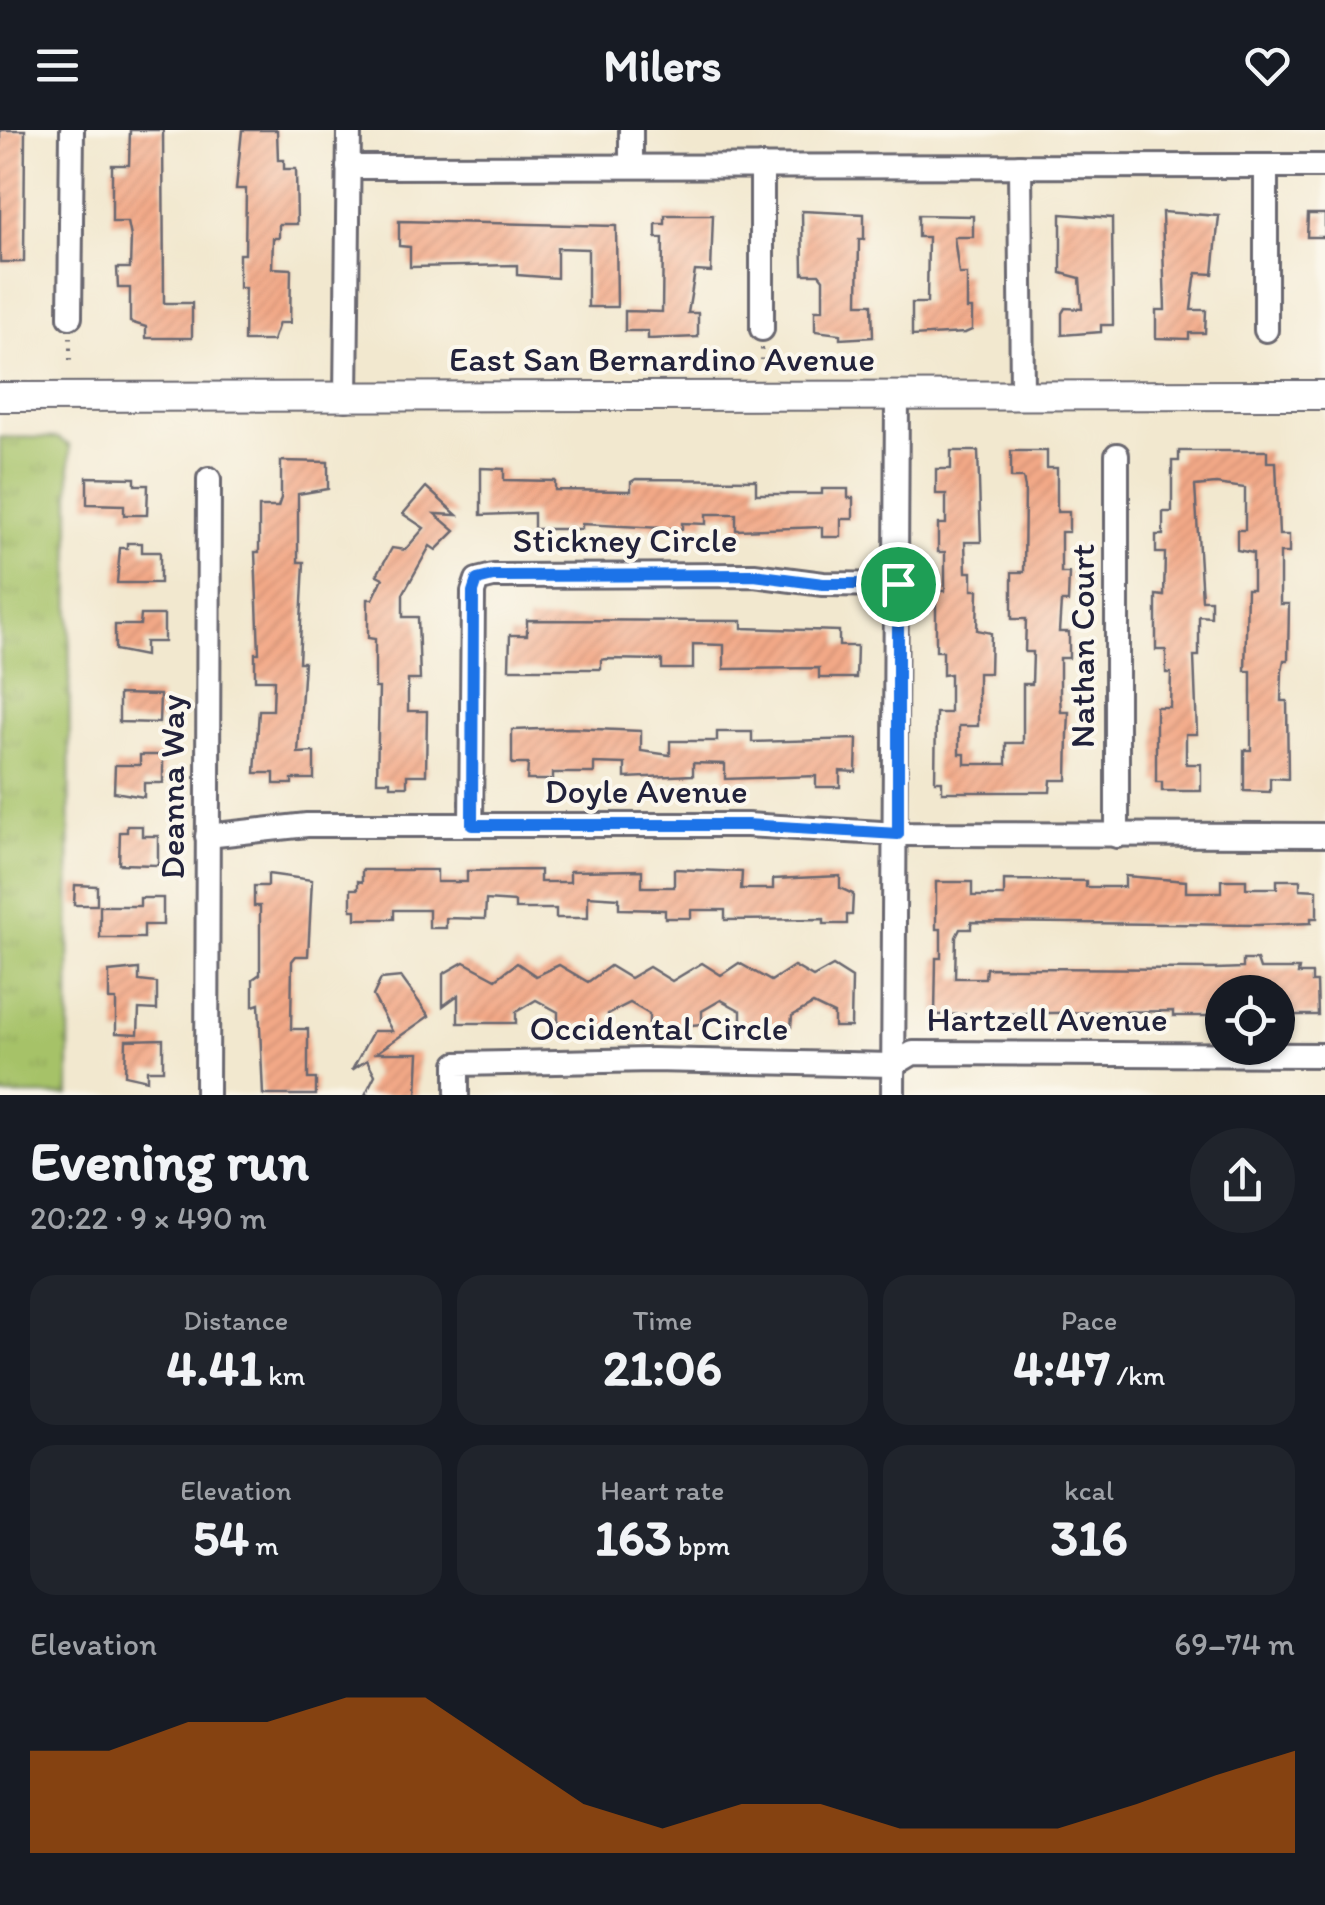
<!DOCTYPE html>
<html lang="en">
<head>
<meta charset="utf-8">
<style>
  :root { --surface:#171b24; --page:#20242c; --text:#f1f3f6; --muted:#9ea1a6; --accent:#b45309 }
  body { margin:0; font-family:Itim,sans-serif; background:var(--page); color:var(--text); height:100vh; display:flex; flex-direction:column; font-size:38px; white-space:nowrap }
  * { box-sizing:border-box; margin:0 }
  p { font-size:32px; color:var(--muted) }
  .icon { flex:none; width:55px; height:55px; fill:none; stroke:currentColor; stroke-width:2; stroke-linecap:round; stroke-linejoin:round }
  .map { position:relative; height:965px; overflow:hidden }
  .drawer { display:flex; flex-direction:column; background:var(--surface); flex:1 }
  .drawer>* { flex:none }
  .buttons { position:absolute; left:1205px; top:845px; display:grid; gap:20px }
  .buttons a { display:grid; place-items:center; width:90px; height:90px; border-radius:50%; background:var(--surface); box-shadow:0 2px 8px #0004; font-size:50px }
  .pin { position:absolute; display:grid; place-items:center; width:85px; height:85px; color:#fff; margin:-42px; border:5px solid #fff; border-radius:50%; box-shadow:0 2px 10px #0007 }
  .round { display:grid; place-items:center; flex:none; width:105px; height:105px; border-radius:52px; background:var(--page) }
  .head { display:flex; align-items:center; justify-content:space-between; height:170px; padding:0 30px }
  h1 { font-size:55px; font-weight:700; line-height:75px }
  .metrics { display:grid; grid-template-columns:repeat(3,1fr); gap:15px; height:170px; padding:10px 30px }
  .metrics div { display:grid; align-content:center; border-radius:25px; background:var(--page); text-align:center }
  .metrics b { font-size:50px; font-weight:700 }
  .metrics small { font-size:28px; font-weight:400 }
  .metrics p { font-size:28px }
  .chart { height:280px; padding:20px 30px }
  .chart p { display:flex; justify-content:space-between }
  .chart svg { width:100%; height:180px; margin-top:10px; fill:var(--accent); opacity:.7 }
  header { display:flex; justify-content:space-between; align-items:center; height:130px; padding:0 30px; background:var(--surface); font-size:45px; font-weight:700 }
  .map>svg:first-child { display:block }
  .grass { fill:url(#grass-tufts); stroke:#647252; stroke-width:2.5 }
  .building { fill:url(#building-hatch) }
  .lines { fill:none; stroke-linecap:round; stroke-linejoin:round }
  .minor-casing { stroke:#6b676f; stroke-width:28 }
  .tertiary-casing { stroke:#6b676f; stroke-width:32 }
  .path { stroke:#6b676f; stroke-width:4; stroke-dasharray:2.5 8; stroke-linecap:butt }
  .minor { stroke:#fff; stroke-width:22 }
  .tertiary { stroke:#fff; stroke-width:28 }
  .route-casing { stroke:#fff; stroke-width:20 }
  .route { stroke:#1a73e8; stroke-width:12 }
  .labels { text-anchor:middle; dominant-baseline:central; stroke-width:8; stroke-linejoin:round; paint-order:stroke }
  .street-label { font-size:35px; fill:#22223b; stroke:#fbf7ec }
</style>
</head>
<body>
<header><svg class="icon" aria-label="menu" viewBox="0 0 24 24"><path d="M4 6h16M4 12h16M4 18h16"/></svg>Milers<svg class="icon" aria-label="heart" viewBox="0 0 24 24"><path d="M12 20l-8-8c-3-5 5-10 8-4 3-6 11-1 8 4z"/></svg></header>
<div class="map">
<svg width="1325" height="965" viewBox="0 0 1325 965">
  <defs>
    <pattern id="grass-tufts" width="24" height="20" patternUnits="userSpaceOnUse" patternTransform="scale(2.5)"><rect width="24" height="20" fill="#a6c268"/><path d="M3 7l-1-3M5 7V3M7 7l1-3M15 17l-1-3M17 17v-4M19 17l1-3" fill="none" stroke="#8fa65b"/></pattern>
    <pattern id="building-hatch" width="6" height="6" patternUnits="userSpaceOnUse" patternTransform="scale(2.5)"><rect width="6" height="6" fill="#f3a987"/><path d="M-1 1l2-2M0 6l6-6M5 7l2-2" fill="none" stroke="#d09175"/></pattern>
  </defs>
  <rect width="100%" height="100%" fill="#fbf7ec"/>
  <filter id="ink" filterUnits="userSpaceOnUse"><feTurbulence type="fractalNoise" baseFrequency=".01" numOctaves="2"/><feDisplacementMap in="SourceGraphic" scale="20" xChannelSelector="R" yChannelSelector="G"/><feConvolveMatrix kernelMatrix="1 2 1 2 8 2 1 2 1" color-interpolation-filters="sRGB"/></filter>
  <filter id="wash" filterUnits="userSpaceOnUse"><feTurbulence type="fractalNoise" baseFrequency=".0048" numOctaves="4" result="noise"/><feDisplacementMap in="SourceGraphic" scale="40" xChannelSelector="R" yChannelSelector="G"/><feGaussianBlur stdDeviation="2.25" result="paint"/><feColorMatrix in="noise" values="0 0 0 0 0 0 0 0 0 0 0 0 0 0 0 0 0 1.4 0 .05"/><feComposite in="paint" operator="in"/></filter>
  <g filter="url(#wash)">
    <rect width="100%" height="100%" fill="#f2e8cf"/>
    <polygon class="grass" points="0,307 58,308 70,316 69,965 0,965"/>
    <g id="blocks">
      <g class="building">
        <polygon points="0,0 25,0 24,132 0,132"/>
        <polygon points="130,0 163,0 164,173 192,173 192,208 146,208 146,197 130,192 130,158 118,158 117,138 130,138 131,107 128,92 112,92 112,35 129,35"/>
        <polygon points="242,0 277,0 278,30 284,30 284,39 296,39 297,94 279,94 279,108 273,108 272,138 291,139 290,193 279,193 273,211 244,211 245,158 239,158 239,124 245,124 246,59 236,59"/>
        <polygon points="802,81 864,84 864,109 859,109 858,174 872,174 873,207 840,209 840,204 815,201 815,180 823,180 823,149 819,144 803,144"/>
        <polygon points="1162,82 1219,86 1213,144 1197,143 1195,148 1191,180 1206,180 1205,203 1189,203 1189,209 1156,208 1156,180 1165,180"/>
        <polygon points="1061,84 1112,88 1113,195 1101,195 1101,202 1062,205 1062,183 1065,178 1082,179 1080,148 1061,143"/>
        <polygon points="1308,84 1325,84 1325,107 1307,107"/>
        <polygon points="665,85 713,85 711,142 695,141 688,183 698,183 698,207 648,209 648,201 625,201 625,181 662,182 663,108 656,108 656,94 665,94"/>
        <polygon points="918,85 973,86 973,107 954,107 959,144 967,144 967,179 972,179 972,200 965,203 912,206 912,173 927,173 928,107 918,107"/>
        <polygon points="399,91 616,96 617,177 588,177 588,119 557,118 557,148 517,145 517,135 410,137 410,117 399,116"/>
        <polygon points="951,321 978,321 981,412 965,412 966,442 972,442 972,460 978,460 977,500 991,503 990,543 978,543 978,596 959,596 959,624 965,624 965,634 1006,634 1006,613 1023,613 1023,554 1032,554 1033,522 1025,522 1026,489 1012,489 1012,442 1024,442 1025,358 1023,348 1011,348 1011,321 1047,321 1047,338 1057,338 1057,382 1069,382 1069,402 1061,402 1061,443 1069,443 1068,472 1061,472 1059,502 1069,502 1069,528 1060,528 1060,566 1061,582 1069,582 1068,604 1067,650 1051,650 1050,662 942,662 942,651 935,651 936,583 950,583 950,544 943,545 943,521 936,521 936,461 945,461 945,422 938,422 938,394 946,394 946,364 936,364 936,339 951,339"/>
        <polygon points="1179,321 1267,321 1267,332 1276,332 1279,405 1289,405 1289,423 1280,423 1280,474 1289,474 1288,530 1284,530 1282,541 1281,571 1287,571 1288,649 1270,648 1270,662 1244,661 1244,620 1251,620 1251,541 1245,541 1246,503 1247,459 1253,459 1253,423 1237,420 1237,400 1245,400 1245,358 1216,354 1195,356 1202,470 1211,470 1211,487 1199,486 1199,526 1194,526 1197,604 1186,604 1186,634 1201,634 1201,661 1162,661 1162,652 1156,652 1156,577 1170,577 1171,543 1166,543 1166,520 1156,520 1156,465 1164,466 1165,423 1156,423 1156,405 1163,405 1163,382 1172,382 1172,331 1179,331"/>
        <polygon points="281,331 328,332 328,359 298,364 298,432 304,432 299,532 304,532 298,623 314,622 314,649 292,649 292,654 274,654 274,643 255,643 259,580 273,580 274,550 255,550 255,523 259,523 255,422 259,422 259,377 278,377 281,368"/>
        <polygon points="481,338 504,339 504,350 555,351 555,360 631,361 631,352 636,349 756,350 756,364 822,364 822,359 848,359 848,368 853,368 853,389 841,389 841,407 822,407 822,397 736,400 736,384 706,384 706,394 682,393 682,399 582,394 582,399 534,399 534,383 481,385"/>
        <polygon points="87,347 135,348 135,355 148,355 147,385 124,385 124,375 87,374"/>
        <polygon points="426,357 457,385 435,384 455,401 436,420 430,416 403,464 403,487 418,487 420,550 408,550 408,581 427,581 426,645 407,645 407,656 390,656 390,651 377,651 379,558 375,558 375,509 368,508 368,469 373,469 383,448 377,445 392,418 405,420 424,398 403,384"/>
        <polygon points="127,413 142,413 142,422 160,422 160,453 117,453 120,418 127,418"/>
        <polygon points="141,485 164,485 164,512 145,512 145,526 115,520 115,495 140,495"/>
        <polygon points="527,490 742,491 742,498 839,501 839,516 857,516 856,548 819,548 819,538 724,539 724,515 693,514 693,539 662,539 662,530 606,529 601,530 601,539 509,539 510,505 527,505"/>
        <polygon points="119,564 160,565 159,593 119,592"/>
        <polygon points="571,598 641,601 641,621 670,625 670,611 717,611 717,602 752,602 752,612 857,609 856,642 840,641 840,657 816,657 816,646 725,649 725,634 693,633 693,645 625,648 625,634 594,633 594,643 553,643 553,650 527,650 528,634 512,634 512,600"/>
        <polygon points="140,625 163,625 163,653 144,653 144,667 114,662 115,635 140,635"/>
        <polygon points="127,696 142,696 142,706 158,706 158,735 119,734 120,702 127,702"/>
        <polygon points="674,739 742,742 741,759 773,759 773,749 840,746 840,758 853,764 852,785 847,785 847,794 824,794 824,789 725,790 725,780 691,780 691,788 665,788 665,780 619,779 619,768 588,766 588,788 556,788 556,779 515,779 515,772 486,770 485,789 446,788 446,798 429,798 429,780 394,780 394,789 356,789 356,780 351,780 351,759 358,759 358,751 362,752 362,740 437,740 437,752 467,752 467,741 540,740 540,752 570,752 570,741 642,740 642,757 674,757"/>
        <polygon points="268,744 312,750 308,826 296,826 292,831 291,899 308,899 308,949 316,949 316,965 263,965 259,874 253,876 253,849 260,844 260,776 254,776 254,756 268,756"/>
        <polygon points="1125,746 1186,751 1186,762 1221,762 1221,750 1246,750 1246,758 1277,758 1277,750 1300,750 1300,759 1317,760 1317,788 1311,788 1311,793 1257,795 971,792 971,799 960,799 956,807 955,848 985,848 986,838 1216,839 1243,838 1243,830 1257,830 1260,839 1299,839 1298,844 1312,844 1312,852 1317,852 1318,885 1278,885 1278,862 1222,862 1222,886 1173,886 1173,881 935,885 936,828 941,828 941,799 936,799 936,752 972,752 972,766 1004,766 1004,750 1086,751 1086,757 1125,757"/>
        <polygon points="75,755 97,756 97,775 74,775"/>
        <polygon points="140,768 163,768 163,795 144,795 144,808 100,808 100,776 140,776"/>
        <polygon points="464,832 496,849 517,833 536,846 559,835 588,852 610,836 630,848 649,837 672,851 702,833 721,845 739,833 771,851 794,836 813,847 833,836 852,848 851,897 834,897 834,884 813,874 792,886 791,897 741,894 741,881 721,870 702,881 702,894 668,897 649,897 649,884 630,873 608,884 608,897 558,893 558,882 536,870 516,882 516,893 458,893 458,865 443,876 443,844"/>
        <polygon points="139,839 139,851 157,853 157,880 139,879 138,904 116,903 116,870 109,870 109,842"/>
        <polygon points="401,847 429,886 376,923 419,923 417,965 365,965 375,945 367,930 352,940 373,901 392,901 373,866 381,849"/>
        <polygon points="163,909 163,940 147,940 147,950 125,945 126,910"/>
      </g>
    </g>
  </g>
  <g filter="url(#ink)">
    <use href="#blocks" fill-opacity="0" stroke="#6b676f" stroke-width="2.5"/>
    <g class="lines">
      <defs>
        <g id="minor">
          <polyline points="631,0 631,34"/>
          <polyline points="762,36 762,199"/>
          <polyline points="1020,36 1022,264"/>
          <polyline points="1266,36 1266,200"/>
          <polyline points="348,37 1325,36"/>
          <polyline points="70,187 72,0"/>
          <polyline points="346,269 349,0"/>
          <polyline points="1117,325 1117,706"/>
          <polyline points="471,695 473,462 477,450 493,446 754,445 823,454 898,455"/>
          <polyline points="207,706 307,695 747,695 898,704 1325,705"/>
          <polyline points="207,965 209,349"/>
          <polyline points="457,965 457,934 652,930 893,935 913,923 1325,925"/>
          <polyline points="893,965 897,265"/>
        </g>
        <polyline id="tertiary" points="0,267 1325,265"/>
      </defs>
      <use href="#minor" class="minor-casing"/>
      <use href="#tertiary" class="tertiary-casing"/>
      <g class="path">
        <polyline points="70,207 70,232"/>
        <polyline points="762,218 762,230"/>
      </g>
      <use href="#minor" class="minor"/>
      <use href="#tertiary" class="tertiary"/>
    </g>
  </g>
  <g class="lines" filter="url(#ink)">
    <defs>
      <polygon id="route" points="754,445 823,454 898,454 898,704 747,695 472,695 473,462 477,450 493,446"/>
    </defs>
    <use href="#route" class="route-casing"/>
    <use href="#route" class="route"/>
  </g>
  <g class="labels">
    <g class="street-label">
      <text x="662" y="229">East San Bernardino Avenue</text>
      <text x="625" y="410">Stickney Circle</text>
      <text transform="translate(1082 516) rotate(-90)">Nathan Court</text>
      <text transform="translate(172 657) rotate(-90)">Deanna Way</text>
      <text x="646" y="661">Doyle Avenue</text>
      <text x="1047" y="889">Hartzell Avenue</text>
      <text x="659" y="898">Occidental Circle</text>
    </g>
  </g>
</svg>
<div class="buttons">
<a><svg class="icon" aria-label="locate" viewBox="0 0 24 24"><circle cx="12" cy="12" r="6"/><path d="M12 2v4M12 18v4M2 12h4M18 12h4"/></svg></a>
</div>
<div class="pin" style="left:898px;top:454px;background:#1e9e55"><svg class="icon" aria-label="arrive" viewBox="0 0 24 24"><path d="M6 21V4h12l-3 4 3 4H6"/></svg></div>
</div>
<section class="drawer">
<div class="head"><div><h1>Evening run</h1><p>20:22 · 9 × 490 m</p></div><a class="round"><svg class="icon" aria-label="share" viewBox="0 0 24 24"><path d="M12 15V3M7 8l5-5 5 5M5 13v7h14v-7"/></svg></a></div>
<div class="metrics">
<div><p>Distance</p><b>4.41<small> km</small></b></div>
<div><p>Time</p><b>21:06</b></div>
<div><p>Pace</p><b>4:47<small> /km</small></b></div>
</div>
<div class="metrics">
<div><p>Elevation</p><b>54<small> m</small></b></div>
<div><p>Heart rate</p><b>163<small> bpm</small></b></div>
<div><p>kcal</p><b>316</b></div>
</div>
<div class="chart"><p><span>Elevation</span>69–74 m</p>
<svg viewBox="0 0 160 44" preserveAspectRatio="none"><path d="M0 44V19L10 19L20 12L30 12L40 6L50 6L60 19L70 32L80 38L90 32L100 32L110 38L120 38L130 38L140 32L150 25L160 19V44z"/></svg>
</div>
</section>
</body>
</html>
